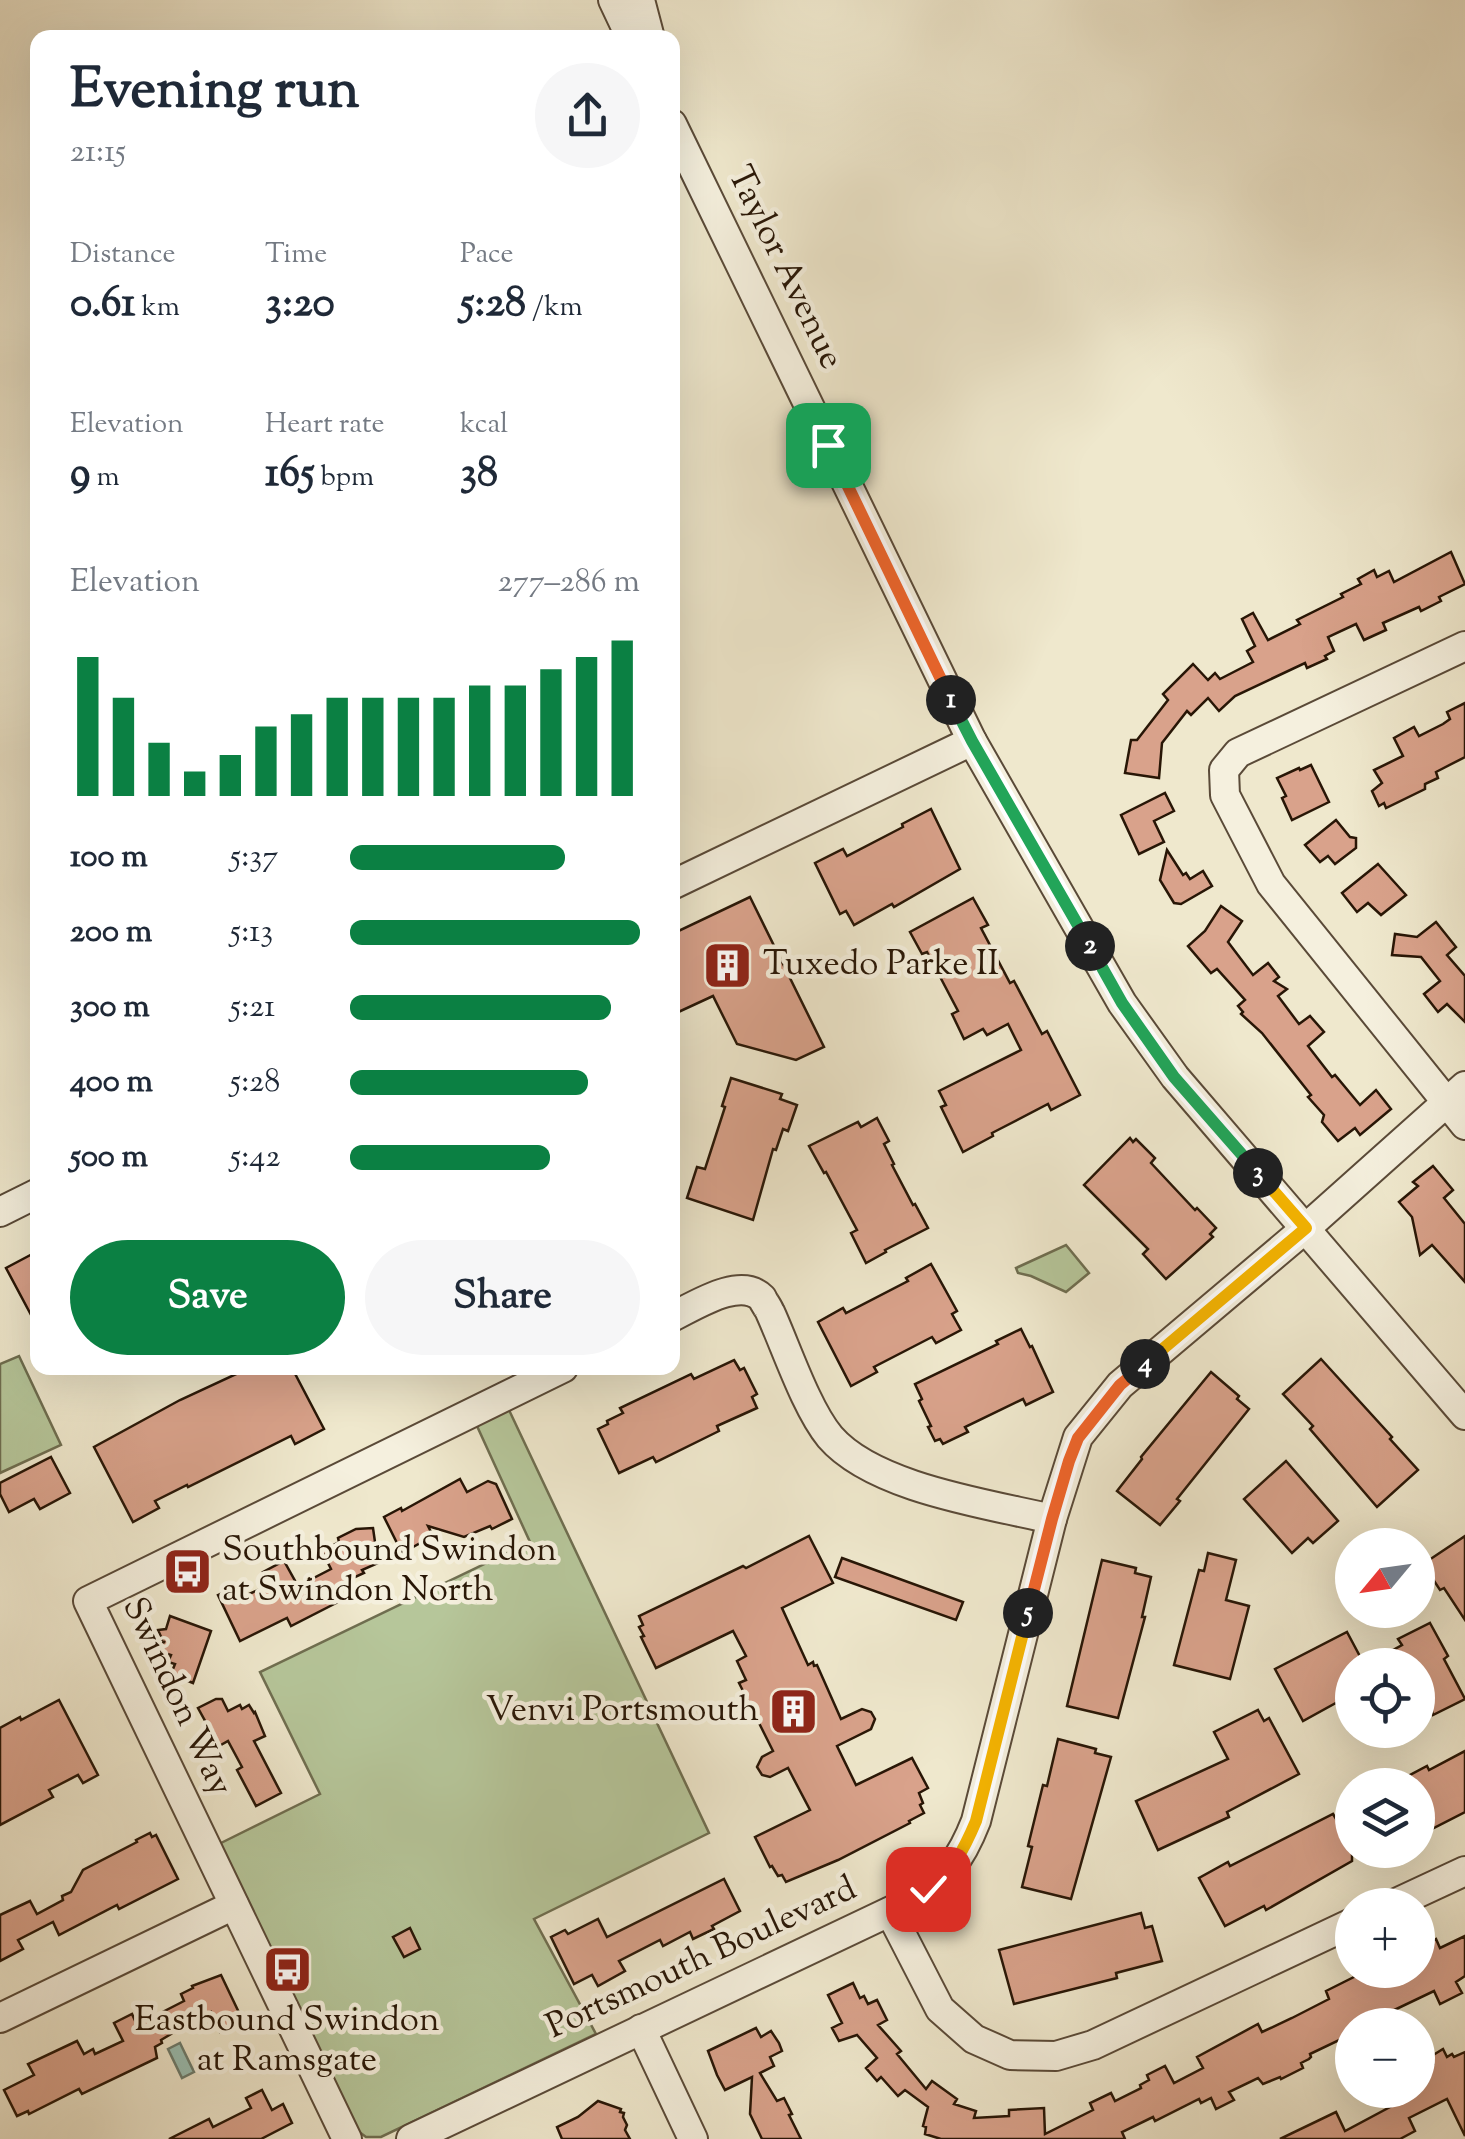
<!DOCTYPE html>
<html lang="en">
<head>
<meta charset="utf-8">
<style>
  :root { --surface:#fff; --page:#f6f6f7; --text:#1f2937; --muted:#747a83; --accent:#0b8043 }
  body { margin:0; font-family:"Sorts Mill Goudy",serif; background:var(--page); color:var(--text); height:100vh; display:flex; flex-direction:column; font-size:38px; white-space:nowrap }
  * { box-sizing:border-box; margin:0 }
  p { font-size:32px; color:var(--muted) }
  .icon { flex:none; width:55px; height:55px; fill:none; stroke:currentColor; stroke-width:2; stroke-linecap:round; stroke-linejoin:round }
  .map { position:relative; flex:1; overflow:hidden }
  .sheet { position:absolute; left:30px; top:30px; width:650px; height:1345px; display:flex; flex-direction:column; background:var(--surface); border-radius:20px; box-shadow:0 10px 40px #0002 }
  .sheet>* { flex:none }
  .needle { width:65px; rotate:241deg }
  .tools { position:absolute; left:1335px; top:1528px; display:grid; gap:20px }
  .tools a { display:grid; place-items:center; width:100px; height:100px; border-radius:50%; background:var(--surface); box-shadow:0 10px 40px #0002; font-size:50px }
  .pin { position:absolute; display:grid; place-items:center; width:85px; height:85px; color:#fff; margin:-42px; border-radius:20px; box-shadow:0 5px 15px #0006 }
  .km { position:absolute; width:50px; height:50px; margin:-25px; border-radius:50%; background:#222; color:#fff; font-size:28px; line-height:50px; text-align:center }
  .round { display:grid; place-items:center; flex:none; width:105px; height:105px; border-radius:52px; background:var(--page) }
  .summary { display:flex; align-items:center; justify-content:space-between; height:170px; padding:0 40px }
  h1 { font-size:55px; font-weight:800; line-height:75px }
  .stats { display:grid; grid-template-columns:repeat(3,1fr); gap:15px; height:170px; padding:10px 40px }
  .stats div { display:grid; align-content:center }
  .stats b { font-size:42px; font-weight:800 }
  .stats small { font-size:28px; font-weight:400 }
  .stats p { font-size:28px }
  .chart { height:280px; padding:20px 40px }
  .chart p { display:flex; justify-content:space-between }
  .chart svg { width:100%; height:180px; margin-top:10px; stroke:var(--accent); stroke-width:6 }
  .button { display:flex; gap:20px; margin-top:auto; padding:20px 40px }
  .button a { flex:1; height:115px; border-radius:60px; background:var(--accent); color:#fff; font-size:40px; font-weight:800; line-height:115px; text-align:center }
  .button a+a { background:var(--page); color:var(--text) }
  ul { padding:0 40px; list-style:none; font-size:32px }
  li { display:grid; grid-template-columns:160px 120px 1fr; align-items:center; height:75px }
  li i { height:25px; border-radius:12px; background:var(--accent) }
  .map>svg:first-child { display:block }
  .green { fill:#b6c69a; stroke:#6f6e50; stroke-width:2.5 }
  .water { fill:#9ac0b4; stroke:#6c7c6e; stroke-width:2.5 }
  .building { fill:#d9a28b; stroke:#281606; stroke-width:2.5 }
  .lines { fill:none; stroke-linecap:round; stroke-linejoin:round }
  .minor-casing { stroke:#5a4a38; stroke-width:32 }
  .minor { stroke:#f5f0de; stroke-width:28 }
  .split-1-casing { stroke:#fff; stroke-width:20 }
  .split-2-casing { stroke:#fff; stroke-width:20 }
  .split-3-casing { stroke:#fff; stroke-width:20 }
  .split-4-casing { stroke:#fff; stroke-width:20 }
  .split-5-casing { stroke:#fff; stroke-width:20 }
  .split-6-casing { stroke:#fff; stroke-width:20 }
  .split-1 { stroke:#f0652b; stroke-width:12 }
  .split-2 { stroke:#22a559; stroke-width:12 }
  .split-3 { stroke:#22a559; stroke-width:12 }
  .split-4 { stroke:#f5b400; stroke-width:12 }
  .split-5 { stroke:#f0652b; stroke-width:12 }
  .split-6 { stroke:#f5b400; stroke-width:12 }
  .labels { text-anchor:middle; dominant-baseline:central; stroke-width:9; stroke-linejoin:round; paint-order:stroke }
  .street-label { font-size:35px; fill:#281606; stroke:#f5f0de }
  .poi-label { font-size:35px; fill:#281606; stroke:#f5f0de; text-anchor:start }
</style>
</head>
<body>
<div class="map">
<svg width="1465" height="2139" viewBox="0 0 1465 2139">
  <rect width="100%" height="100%" fill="#efe8cd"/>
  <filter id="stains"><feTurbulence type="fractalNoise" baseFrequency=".002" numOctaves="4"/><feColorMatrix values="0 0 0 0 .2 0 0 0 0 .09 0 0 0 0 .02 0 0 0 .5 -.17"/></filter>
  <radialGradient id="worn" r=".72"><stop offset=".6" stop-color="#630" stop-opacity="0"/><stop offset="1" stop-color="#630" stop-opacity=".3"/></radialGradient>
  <g class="green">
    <polygon points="1066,1245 1089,1273 1066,1292 1031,1276 1018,1273 1016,1268"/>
    <polygon points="19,1356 61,1445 0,1473 0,1364"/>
    <polygon points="509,1410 709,1833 534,1919 596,2034 381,2137 366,2137 354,2128 219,1844 320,1794 260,1672 530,1542 477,1426"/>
  </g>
  <polygon class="water" points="180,2043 194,2072 182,2078 168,2049"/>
  <g class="building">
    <polygon points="1451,552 1465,584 1439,597 1441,601 1421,611 1419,607 1383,623 1386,630 1364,640 1356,624 1328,637 1334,651 1325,656 1327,659 1307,668 1305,663 1235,696 1219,711 1208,698 1191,715 1187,711 1162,743 1159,778 1125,773 1131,740 1137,740 1168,700 1163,694 1193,664 1208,680 1215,673 1220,679 1253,662 1247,651 1255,646 1242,619 1253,613 1268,640 1300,624 1297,620 1343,597 1341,594 1361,584 1358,579 1374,570 1377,577 1389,571 1394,582"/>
    <polygon points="1465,703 1465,757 1436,772 1438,778 1425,784 1425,789 1386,808 1384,803 1379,806 1372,791 1382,783 1374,770 1403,756 1394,738 1414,727 1419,736 1443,724 1450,719 1447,712"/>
    <polygon points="1311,765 1329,802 1292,820 1282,798 1286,796 1277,778 1299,768 1300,770"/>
    <polygon points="1165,793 1174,811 1154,821 1164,842 1139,854 1121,815"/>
    <polygon points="931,809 960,869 894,907 892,904 854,925 846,911 840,914 815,863 843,849 847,856 903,827 902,824"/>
    <polygon points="1336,820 1350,837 1356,838 1356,848 1335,864 1328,856 1320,862 1305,845"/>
    <polygon points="1167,850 1183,875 1186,873 1190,879 1203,871 1212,886 1181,904 1174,903 1160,880"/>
    <polygon points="1378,864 1406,895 1381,915 1368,903 1357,912 1342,893"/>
    <polygon points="750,897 824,1047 796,1060 737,1044 713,996 672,1015 672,934"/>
    <polygon points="973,898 988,925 981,928 1010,983 1014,981 1042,1034 1047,1031 1080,1095 1051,1110 1048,1104 992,1133 993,1136 963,1152 941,1107 946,1105 939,1091 1021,1050 1008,1024 987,1035 983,1029 964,1039 952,1014 958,1011 927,952 922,954 910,932"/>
    <polygon points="1221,906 1242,921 1228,942 1253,975 1268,963 1279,977 1274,981 1287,989 1278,996 1299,1024 1310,1016 1324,1032 1308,1046 1332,1077 1335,1075 1360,1105 1376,1090 1391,1109 1360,1135 1355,1128 1338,1141 1322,1122 1324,1115 1308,1097 1311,1095 1262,1033 1241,1014 1243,1012 1238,1006 1245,1000 1217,969 1211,973 1188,946 1205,931"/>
    <polygon points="1436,922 1456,947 1447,955 1465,976 1465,1022 1447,1004 1438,1012 1424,994 1440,981 1421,957 1392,955 1395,934 1417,937"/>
    <polygon points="731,1078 782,1094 780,1099 797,1105 788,1131 783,1129 776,1150 773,1149 753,1220 687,1198 697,1167 705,1169 725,1107 722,1106"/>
    <polygon points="877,1118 889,1141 884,1144 894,1164 892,1165 913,1205 915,1204 928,1228 885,1250 886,1252 866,1263 851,1233 857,1230 826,1172 824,1173 809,1146 858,1122 861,1127"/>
    <polygon points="1130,1138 1133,1142 1136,1139 1155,1158 1151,1163 1195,1210 1197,1208 1216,1228 1210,1234 1213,1237 1166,1279 1143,1254 1148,1249 1084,1185"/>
    <polygon points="1433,1166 1453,1190 1444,1198 1465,1224 1465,1282 1432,1245 1420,1255 1412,1217 1399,1202 1418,1186 1413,1182"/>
    <polygon points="38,1251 38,1328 6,1268"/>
    <polygon points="931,1264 957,1311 952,1314 961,1330 936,1343 932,1337 874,1367 877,1372 851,1386 818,1322 843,1308 846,1313 908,1281 906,1278"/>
    <polygon points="1021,1329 1030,1347 1032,1346 1053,1392 1026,1405 1023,1399 965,1427 968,1432 943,1444 940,1439 935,1441 928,1427 931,1426 919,1401 922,1399 915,1384 998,1344 996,1341"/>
    <polygon points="1321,1359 1392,1437 1390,1439 1418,1470 1377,1507 1310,1429 1313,1426 1283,1394"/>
    <polygon points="734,1360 740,1370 744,1368 757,1394 752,1397 757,1408 717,1426 719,1431 656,1462 653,1457 619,1473 598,1429 608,1424 607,1421 623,1413 620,1408 691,1374 694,1379"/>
    <polygon points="249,1368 292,1368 324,1429 295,1444 291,1436 188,1487 187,1485 155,1501 159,1508 133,1522 94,1447 180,1400"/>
    <polygon points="1211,1372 1239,1396 1237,1399 1249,1409 1177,1499 1180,1501 1160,1525 1117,1491 1142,1459 1141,1457"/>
    <polygon points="51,1457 70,1493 40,1509 34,1499 9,1512 0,1494 0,1483"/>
    <polygon points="1286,1461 1338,1521 1313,1543 1308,1538 1292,1553 1244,1499"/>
    <polygon points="460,1479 467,1492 488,1481 496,1484 512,1519 492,1529 490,1526 464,1537 428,1526 433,1536 402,1553 384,1517 401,1508 402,1511"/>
    <polygon points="373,1528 378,1563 362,1570 364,1573 333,1587 340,1601 291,1626 287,1618 240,1641 218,1595 231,1589 236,1600 269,1585 263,1572 284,1561 298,1586 331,1569 322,1551 339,1542 338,1538 356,1529"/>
    <polygon points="809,1536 833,1583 782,1608 808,1665 813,1662 814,1666 817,1665 841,1719 862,1709 871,1712 875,1719 871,1729 837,1746 856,1785 912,1758 928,1788 919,1793 923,1803 920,1805 924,1813 909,1821 910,1823 838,1860 786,1882 782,1875 778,1876 772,1866 770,1867 755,1837 810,1810 788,1768 770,1777 762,1775 757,1767 762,1757 773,1751 739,1683 746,1680 737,1661 746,1656 733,1631 656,1668 641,1637 644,1636 639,1627 643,1625 639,1616 743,1566 746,1568"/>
    <polygon points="1465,1536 1465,1620 1444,1588 1440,1590 1423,1564"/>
    <polygon points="1208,1553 1236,1560 1226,1600 1249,1606 1230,1679 1174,1665 1199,1570 1204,1571"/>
    <polygon points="842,1558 963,1602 956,1620 835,1577"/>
    <polygon points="1102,1560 1136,1568 1135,1573 1151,1577 1142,1617 1145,1617 1118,1718 1067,1706"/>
    <polygon points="170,1616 211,1631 193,1683 171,1674 175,1664 168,1662 171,1655 158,1651 162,1639 158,1630 166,1629"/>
    <polygon points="1430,1623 1448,1656 1444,1659 1465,1699 1433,1715 1432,1711 1418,1719 1418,1665 1390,1665 1384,1655 1402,1645 1398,1639"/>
    <polygon points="1347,1632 1364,1664 1352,1665 1352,1694 1303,1721 1275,1669"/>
    <polygon points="216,1699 222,1699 228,1711 240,1705 242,1709 249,1705 254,1713 255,1712 265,1736 254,1741 281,1793 256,1806 237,1770 242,1767 228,1741 219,1746 198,1708"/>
    <polygon points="59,1700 98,1775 83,1783 78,1775 49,1790 53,1797 0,1825 0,1728 20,1717 21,1720"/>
    <polygon points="1258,1710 1264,1721 1269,1718 1299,1774 1227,1812 1229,1817 1158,1850 1136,1801 1228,1759 1214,1732"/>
    <polygon points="1058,1739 1096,1749 1095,1753 1111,1757 1071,1899 1022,1887 1032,1847 1028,1846 1043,1785 1047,1786"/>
    <polygon points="1465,1751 1465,1812 1422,1834 1418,1825 1418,1785 1391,1785 1427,1766 1429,1770"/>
    <polygon points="1333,1814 1341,1827 1346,1825 1352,1838 1352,1861 1266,1910 1264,1906 1225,1926 1199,1878 1228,1862 1230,1866"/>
    <polygon points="150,1833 152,1837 156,1835 178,1879 119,1909 117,1905 59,1935 53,1922 18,1940 23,1949 0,1961 0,1915 30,1901 37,1914 63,1900 62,1896 71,1892 83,1870 137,1842 136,1840"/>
    <polygon points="724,1879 740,1911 712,1926 714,1929 693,1939 690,1932 663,1946 660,1940 619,1961 625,1971 598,1986 592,1975 574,1984 551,1937 565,1930 568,1934 598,1919 607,1937"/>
    <polygon points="1141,1913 1145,1928 1152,1926 1162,1961 1116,1973 1117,1978 1014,2004 999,1950"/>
    <polygon points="410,1928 420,1949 404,1957 393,1937"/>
    <polygon points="1465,1936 1465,1976 1456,1982 1462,1993 1440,2004 1434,1991 1363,2025 1352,2025 1352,2034 1310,2054 1311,2057 1309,2059 1301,2063 1303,2068 1281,2079 1280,2077 1263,2084 1258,2078 1229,2092 1234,2100 1216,2109 1211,2098 1201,2103 1199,2099 1155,2121 1153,2117 1122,2132 1125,2139 941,2139 925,2134 926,2127 923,2126 928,2107 905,2090 898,2096 881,2077 877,2081 866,2068 877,2058 857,2035 839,2041 832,2028 842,2023 828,1995 853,1983 860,1998 864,1996 868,2004 877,2000 887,2020 878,2025 901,2051 897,2054 926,2089 932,2081 957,2099 954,2104 976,2111 974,2118 1009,2116 1009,2110 1044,2108 1045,2134 1093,2110 1090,2103 1111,2093 1115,2101 1141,2088 1140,2085 1149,2080 1147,2075 1165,2066 1174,2083 1203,2068 1197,2057 1258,2024 1262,2032 1292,2018 1329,1999 1326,1991 1368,1970 1376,1970 1380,1979 1397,1970 1418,1970 1418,1949 1436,1939 1440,1948"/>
    <polygon points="221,1975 243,2021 220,2032 211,2012 170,2032 171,2034 161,2040 162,2043 155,2047 157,2058 82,2094 79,2089 29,2114 28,2111 17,2116 4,2090 34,2075 28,2064 77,2041 84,2054 93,2049 95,2054 123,2041 114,2023 132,2014 137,2025 184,2001 181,1994 193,1988 192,1986"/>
    <polygon points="756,2028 761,2037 771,2031 779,2043 782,2051 770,2057 774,2066 760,2073 777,2101 784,2098 792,2114 789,2115 801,2139 762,2139 750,2114 752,2077 725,2090 717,2075 708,2051"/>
    <polygon points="1443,2049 1447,2057 1452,2054 1454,2057 1465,2052 1465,2136 1447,2099 1409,2118 1415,2131 1400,2139 1280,2139 1336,2112 1345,2131 1390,2107 1388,2103 1418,2090 1418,2071 1433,2064 1430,2057"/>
    <polygon points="262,2090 272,2110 283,2104 292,2123 261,2139 169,2139 209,2119 213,2127 251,2108 246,2098"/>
    <polygon points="598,2101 621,2109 620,2112 624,2113 623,2117 627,2125 625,2130 630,2139 562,2139 557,2127 578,2117"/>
  </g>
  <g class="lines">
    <defs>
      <g id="minor">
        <polyline points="613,0 631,38"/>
        <polyline points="640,0 650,38"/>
        <polyline points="672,124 972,741 1122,1003 1175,1077 1465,1415"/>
        <polyline points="1465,646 1238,753 1224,770 1225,795 1271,884 1465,1125"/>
        <polyline points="672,885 972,741"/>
        <polyline points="0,1212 38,1193"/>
        <path d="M672 1317C695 1306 740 1276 762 1298 762 1299 770 1311 770 1312 786 1347 806 1408 830 1437 874 1488 988 1504 1052 1519"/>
        <polyline points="1392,1905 1465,1871"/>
        <polyline points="890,1912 940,2009 974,2039 1010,2055 1056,2056 1093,2045 1352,1923"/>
        <polyline points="0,2018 234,1905"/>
        <polyline points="641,2029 693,2139"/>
        <polyline points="347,2139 88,1601 563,1368"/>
        <path d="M411 2139 910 1902C947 1876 960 1862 976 1821L1052 1519 1078 1437 1120 1385 1306 1228 1465 1086"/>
      </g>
    </defs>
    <use href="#minor" class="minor-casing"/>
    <use href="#minor" class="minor"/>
  </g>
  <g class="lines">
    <defs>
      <polyline id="split-1" points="828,445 951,700"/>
      <polyline id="split-2" points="951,700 972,741 1090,946"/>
      <polyline id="split-3" points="1090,946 1122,1003 1174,1077 1258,1173"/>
      <polyline id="split-4" points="1145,1364 1306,1228 1258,1173"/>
      <polyline id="split-5" points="1028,1613 1052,1519 1069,1461 1078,1438 1120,1385 1145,1364"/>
      <path id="split-6" d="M928 1889C954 1868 963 1852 976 1821L1028 1613"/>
    </defs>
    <use href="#split-1" class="split-1-casing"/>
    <use href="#split-2" class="split-2-casing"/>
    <use href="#split-3" class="split-3-casing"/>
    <use href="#split-4" class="split-4-casing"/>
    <use href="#split-5" class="split-5-casing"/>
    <use href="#split-6" class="split-6-casing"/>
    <use href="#split-1" class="split-1"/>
    <use href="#split-2" class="split-2"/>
    <use href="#split-3" class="split-3"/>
    <use href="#split-4" class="split-4"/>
    <use href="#split-5" class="split-5"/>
    <use href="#split-6" class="split-6"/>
  </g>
  <defs>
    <symbol id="building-square" viewBox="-11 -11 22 22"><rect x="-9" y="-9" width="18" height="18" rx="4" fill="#8f2418" stroke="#f5f0de"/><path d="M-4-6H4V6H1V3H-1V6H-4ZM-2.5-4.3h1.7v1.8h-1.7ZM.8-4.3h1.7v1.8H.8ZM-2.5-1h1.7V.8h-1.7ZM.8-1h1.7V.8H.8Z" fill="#fff"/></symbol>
    <symbol id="bus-square" viewBox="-11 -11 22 22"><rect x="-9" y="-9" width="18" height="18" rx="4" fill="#8f2418" stroke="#f5f0de"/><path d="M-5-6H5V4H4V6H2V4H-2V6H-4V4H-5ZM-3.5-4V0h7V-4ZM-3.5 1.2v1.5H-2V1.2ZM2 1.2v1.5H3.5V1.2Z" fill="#fff"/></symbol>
  </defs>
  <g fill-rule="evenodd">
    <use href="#building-square" x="700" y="938" width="55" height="55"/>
    <use href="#bus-square" x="160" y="1544" width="55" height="55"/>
    <use href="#building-square" x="766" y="1684" width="55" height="55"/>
    <use href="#bus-square" x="260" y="1942" width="55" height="55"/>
  </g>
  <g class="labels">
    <g class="street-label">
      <text transform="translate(784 268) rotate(64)">Taylor Avenue</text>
      <text transform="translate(176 1697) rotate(65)">Swindon Way</text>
      <text transform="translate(702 1959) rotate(-25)">Portsmouth Boulevard</text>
    </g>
    <g class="poi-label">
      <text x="763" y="965">Tuxedo Parke II</text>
      <text x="222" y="1551">Southbound Swindon<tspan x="222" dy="40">at Swindon North</tspan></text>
      <text x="759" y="1711" text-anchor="end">Venvi Portsmouth</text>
      <text x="287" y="2021" text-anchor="middle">Eastbound Swindon<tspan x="287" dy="40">at Ramsgate</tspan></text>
    </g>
  </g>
  <rect width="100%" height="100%" filter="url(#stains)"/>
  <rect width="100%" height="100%" fill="url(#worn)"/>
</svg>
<div class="tools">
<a><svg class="needle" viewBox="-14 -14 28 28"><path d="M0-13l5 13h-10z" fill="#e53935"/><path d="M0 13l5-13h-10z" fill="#747a83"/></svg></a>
<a><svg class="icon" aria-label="locate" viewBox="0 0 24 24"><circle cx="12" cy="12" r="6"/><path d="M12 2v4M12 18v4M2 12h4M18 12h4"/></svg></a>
<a><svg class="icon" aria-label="layers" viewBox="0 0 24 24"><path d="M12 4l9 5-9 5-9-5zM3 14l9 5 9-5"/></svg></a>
<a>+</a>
<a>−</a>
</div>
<div class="pin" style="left:828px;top:445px;background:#1e9e55"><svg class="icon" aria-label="arrive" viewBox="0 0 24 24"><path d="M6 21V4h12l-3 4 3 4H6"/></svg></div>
<div class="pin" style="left:928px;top:1889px;background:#d93025"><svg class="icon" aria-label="check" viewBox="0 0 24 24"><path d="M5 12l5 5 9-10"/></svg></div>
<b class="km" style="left:951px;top:700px">1</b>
<b class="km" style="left:1090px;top:946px">2</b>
<b class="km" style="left:1258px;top:1173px">3</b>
<b class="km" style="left:1145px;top:1364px">4</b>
<b class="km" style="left:1028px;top:1613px">5</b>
<section class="sheet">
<div class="summary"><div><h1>Evening run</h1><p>21:15</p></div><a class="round"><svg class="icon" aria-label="share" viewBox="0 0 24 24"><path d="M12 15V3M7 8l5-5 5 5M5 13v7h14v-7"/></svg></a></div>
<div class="stats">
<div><p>Distance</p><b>0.61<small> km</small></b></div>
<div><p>Time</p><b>3:20</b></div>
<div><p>Pace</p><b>5:28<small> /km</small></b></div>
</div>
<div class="stats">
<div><p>Elevation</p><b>9<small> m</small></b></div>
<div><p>Heart rate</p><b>165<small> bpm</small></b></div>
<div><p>kcal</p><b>38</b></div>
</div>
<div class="chart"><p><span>Elevation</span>277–286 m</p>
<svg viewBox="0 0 160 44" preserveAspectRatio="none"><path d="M5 44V10M15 44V20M25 44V31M35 44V38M45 44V34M55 44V27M65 44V24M75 44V20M85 44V20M95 44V20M105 44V20M115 44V17M125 44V17M135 44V13M145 44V10M155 44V6"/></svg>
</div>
<ul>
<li><b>100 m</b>5:37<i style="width:74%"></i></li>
<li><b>200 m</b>5:13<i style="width:100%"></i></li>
<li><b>300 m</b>5:21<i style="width:90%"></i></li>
<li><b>400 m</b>5:28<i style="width:82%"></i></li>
<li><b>500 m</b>5:42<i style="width:69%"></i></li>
</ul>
<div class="button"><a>Save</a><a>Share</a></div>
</section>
</div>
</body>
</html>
